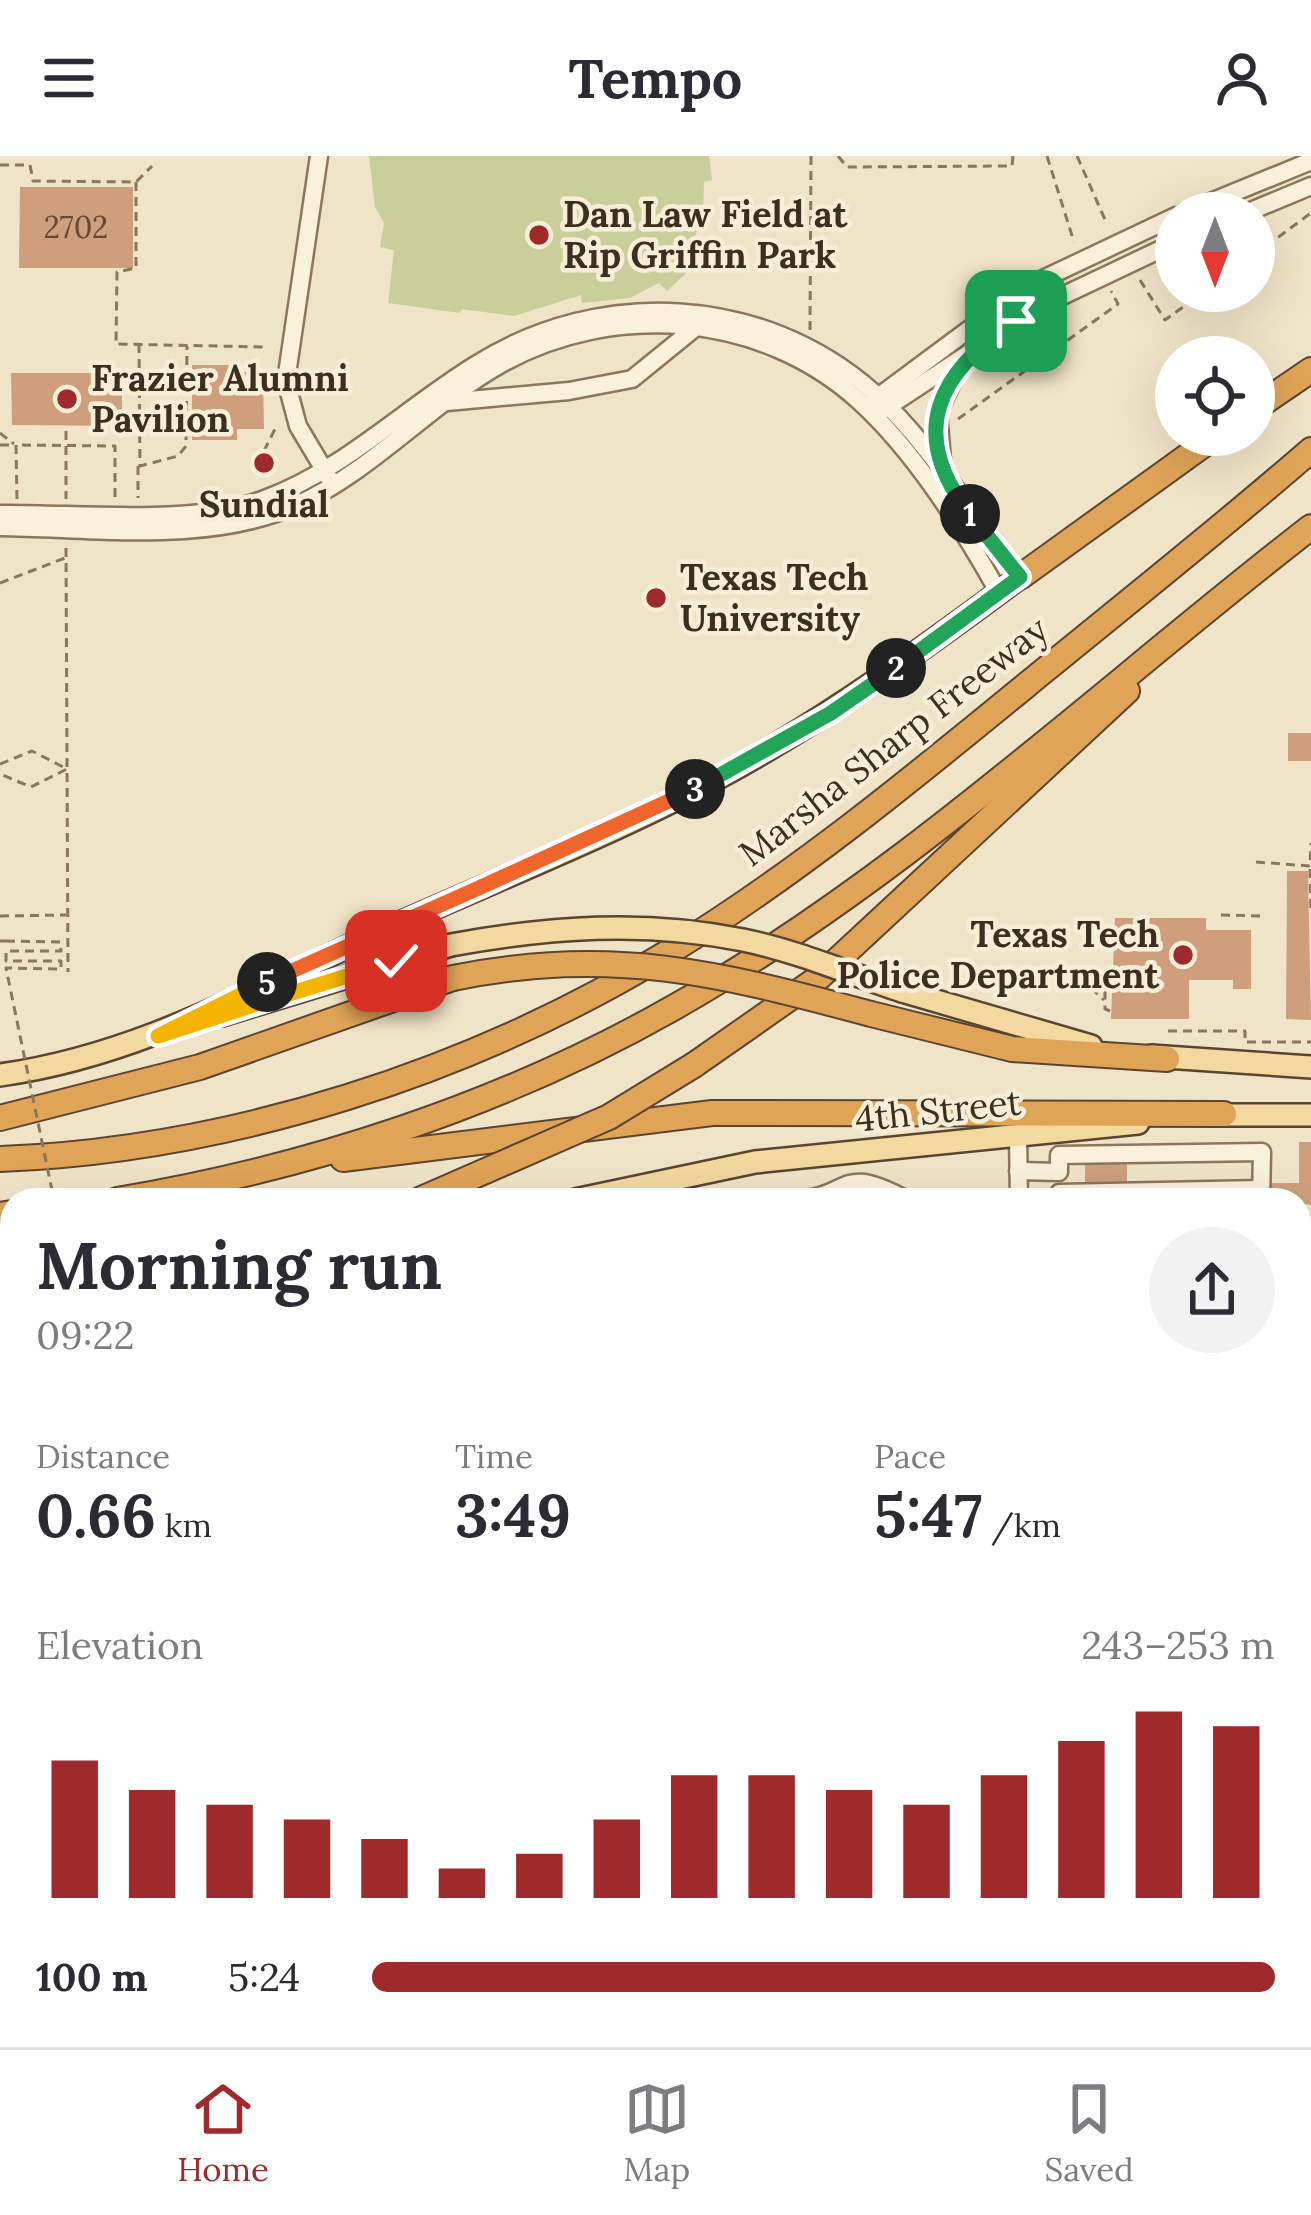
<!DOCTYPE html>
<html lang="en">
<head>
<meta charset="utf-8">
<style>
  :root { --surface:#fff; --page:#f2f2f3; --text:#2b2b33; --muted:#7c7c81; --line:#e1e1e2; --accent:#9e2a2b }
  body { margin:0; font-family:Lora,serif; background:var(--page); color:var(--text); height:100vh; display:flex; flex-direction:column; font-size:45px; white-space:nowrap }
  * { box-sizing:border-box; margin:0 }
  p { font-size:39px; color:var(--muted) }
  .icon { flex:none; width:66px; height:66px; fill:none; stroke:currentColor; stroke-width:2; stroke-linecap:round; stroke-linejoin:round }
  .map { position:relative; flex:1; overflow:hidden }
  .drawer { position:absolute; left:0px; top:1032px; width:1311px; height:861px; display:flex; flex-direction:column; background:var(--surface); border-radius:36px 36px 0 0; box-shadow:0 12px 48px #0002 }
  .drawer>* { flex:none }
  .needle { width:78px; rotate:180deg }
  .tools { position:absolute; left:1155px; top:36px; display:grid; gap:24px }
  .tools a { display:grid; place-items:center; width:120px; height:120px; border-radius:50%; background:var(--surface); box-shadow:0 12px 48px #0002; font-size:60px }
  .pin { position:absolute; display:grid; place-items:center; width:102px; height:102px; color:#fff; margin:-51px; border-radius:24px; box-shadow:0 6px 18px #0006 }
  .km { position:absolute; width:60px; height:60px; margin:-30px; border-radius:50%; background:#222; color:#fff; font-size:33px; line-height:60px; text-align:center }
  .round { display:grid; place-items:center; flex:none; width:126px; height:126px; border-radius:63px; background:var(--page) }
  .headline { display:flex; align-items:center; justify-content:space-between; height:204px; padding:0 36px }
  h1 { font-size:66px; font-weight:700; line-height:90px }
  .stats { display:grid; grid-template-columns:repeat(3,1fr); gap:18px; height:204px; padding:12px 36px }
  .stats div { display:grid; align-content:center }
  .stats b { font-size:60px; font-weight:700 }
  .stats small { font-size:33px; font-weight:400 }
  .stats p { font-size:33px }
  .chart { height:336px; padding:24px 36px }
  .chart p { display:flex; justify-content:space-between }
  .chart svg { width:100%; height:216px; margin-top:12px; stroke:var(--accent); stroke-width:6 }
  ul { padding:0 36px; list-style:none; font-size:39px }
  li { display:grid; grid-template-columns:192px 144px 1fr; align-items:center; height:90px }
  li i { height:30px; border-radius:15px; background:var(--accent) }
  header { display:flex; justify-content:space-between; align-items:center; height:156px; padding:0 36px; background:var(--surface); font-size:54px; font-weight:700 }
  .dock { display:flex; justify-content:space-around; align-items:center; height:168px; border-top:3px solid var(--line); background:var(--surface); font-size:33px; color:var(--muted) }
  .dock a { display:grid; justify-items:center; gap:6px }
  .dock .current { color:var(--accent) }
  .map>svg:first-child { display:block }
  .green { fill:#c9cf9b }
  .building { fill:#cf9f7d }
  .lines { fill:none; stroke-linecap:round; stroke-linejoin:round }
  .minor-casing { stroke:#8d765c; stroke-width:21 }
  .major-casing { stroke:#5b4430; stroke-width:26 }
  .highway-casing { stroke:#5b4430; stroke-width:28 }
  .path { stroke:#8d765c; stroke-width:3; stroke-dasharray:9 6; stroke-linecap:butt }
  .minor { stroke:#faf1dc; stroke-width:16 }
  .major { stroke:#f3d9a0; stroke-width:21 }
  .highway { stroke:#e0a458; stroke-width:24 }
  .major-bridge-casing { stroke:#5b4430; stroke-width:26; stroke-linecap:butt }
  .highway-bridge-casing { stroke:#5b4430; stroke-width:28; stroke-linecap:butt }
  .path-bridge { stroke:#8d765c; stroke-width:3; stroke-dasharray:9 6; stroke-linecap:butt }
  .major-bridge { stroke:#f3d9a0; stroke-width:21 }
  .highway-bridge { stroke:#e0a458; stroke-width:24 }
  .split-1-casing { stroke:#fff; stroke-width:24 }
  .split-2-casing { stroke:#fff; stroke-width:24 }
  .split-3-casing { stroke:#fff; stroke-width:24 }
  .split-4-casing { stroke:#fff; stroke-width:24 }
  .split-5-casing { stroke:#fff; stroke-width:24 }
  .split-6-casing { stroke:#fff; stroke-width:24 }
  .split-7-casing { stroke:#fff; stroke-width:24 }
  .split-1 { stroke:#22a559; stroke-width:15 }
  .split-2 { stroke:#22a559; stroke-width:15 }
  .split-3 { stroke:#22a559; stroke-width:15 }
  .split-4 { stroke:#f0652b; stroke-width:15 }
  .split-5 { stroke:#f0652b; stroke-width:15 }
  .split-6 { stroke:#f5b400; stroke-width:15 }
  .split-7 { stroke:#f5b400; stroke-width:15 }
  .poi-dot { fill:#9e2a2b; stroke:#f7eed8; stroke-width:4.5 }
  .labels { text-anchor:middle; dominant-baseline:central; stroke-width:9; stroke-linejoin:round; paint-order:stroke }
  .number-label { font-size:30px; fill:#624a37 }
  .poi-label { font-size:36px; font-weight:bold; fill:#3d2e20; stroke:#f7eed8; text-anchor:start }
  .street-label { font-size:36px; fill:#3d2e20; stroke:#f7eed8 }
</style>
</head>
<body>
<header><svg class="icon" aria-label="menu" viewBox="0 0 24 24"><path d="M4 6h16M4 12h16M4 18h16"/></svg>Tempo<svg class="icon" aria-label="person" viewBox="0 0 24 24"><circle cx="12" cy="8" r="4"/><path d="M4 21q1-7 8-7t8 7"/></svg></header>
<div class="map">
<svg width="1311" height="1891" viewBox="0 0 1311 1891">
  <rect width="100%" height="100%" fill="#f0e4c8"/>
  <polygon class="green" points="369,0 709,0 712,24 704,26 703,63 685,101 694,110 667,135 659,127 630,142 582,147 581,139 514,160 462,153 460,157 388,147 394,94 380,91 384,67 375,51"/>
  <g class="building">
    <polygon points="20,31 133,31 133,112 19,112"/>
    <polygon points="192,209 237,209 237,216 263,216 264,273 237,273 237,284 192,284"/>
    <polygon points="11,217 122,217 122,270 12,269"/>
    <rect x="1288" y="577" width="23" height="28"/>
    <polygon points="1287,715 1308,715 1311,864 1286,863"/>
    <polygon points="1115,762 1206,762 1206,774 1251,774 1251,833 1233,833 1233,824 1189,824 1189,863 1111,863"/>
    <polygon points="1299,986 1311,986 1311,1049 1269,1044 1269,1027 1299,1027"/>
    <polygon points="1127,1008 1127,1028 1085,1029 1085,1009"/>
    <rect x="1299" y="1207" width="12" height="143"/>
    <rect x="1299" y="1406" width="12" height="110"/>
    <rect x="3" y="1459" width="9" height="54"/>
    <rect x="1299" y="1544" width="12" height="44"/>
  </g>
  <g class="lines">
    <defs>
      <g id="minor">
        <polyline points="319,0 286,225 298,270 329,322"/>
        <polyline points="1184,57 1311,5"/>
        <polyline points="1246,57 1311,30"/>
        <polyline points="874,244 1026,131 1176,60"/>
        <polyline points="447,246 569,235 632,223 696,171"/>
        <polyline points="883,254 1039,151 1176,86"/>
        <polyline points="943,316 938,256 963,205"/>
        <path d="M0 358C79 357 188 370 262 344 343 315 405 252 477 208 600 131 762 138 873 236 931 287 972 361 1020 421"/>
        <path d="M0 371C94 372 210 389 299 348 373 314 430 248 501 208 614 145 762 157 859 245 915 296 962 371 999 437"/>
        <polyline points="1018,979 1019,1044"/>
        <polyline points="1018,1015 1059,1016 1059,999 1262,996 1261,1044"/>
        <polyline points="1059,1037 1261,1033"/>
        <path d="M796 1044C854 1040 838 1007 907 1044"/>
        <polyline points="981,1044 1019,1044"/>
        <polyline points="1299,1123 1311,1123"/>
        <polyline points="1299,1155 1311,1155"/>
        <polyline points="1299,1187 1311,1187"/>
        <polyline points="0,1357 12,1358"/>
        <polyline points="0,1414 12,1414"/>
        <polyline points="0,1532 12,1532"/>
        <polyline points="1299,1602 1311,1602"/>
        <polyline points="1299,1636 1311,1636"/>
        <polyline points="0,1652 12,1652"/>
        <polyline points="1299,1758 1311,1758"/>
        <polyline points="0,1771 12,1771"/>
        <polyline points="1299,1877 1311,1877"/>
        <polyline points="0,1887 1003,1886 1037,1881"/>
      </g>
      <g id="major">
        <polyline points="902,835 1091,890"/>
        <polyline points="222,859 451,789"/>
        <polyline points="1151,900 1311,911"/>
        <path d="M0 919C136 900 248 836 371 780 492 725 618 677 734 613 835 557 927 490 1020 421"/>
        <polyline points="1211,959 1311,959"/>
        <polyline points="575,1044 755,1006 1138,967"/>
        <polyline points="0,1131 12,1131"/>
      </g>
      <g id="highway">
        <polyline points="1254,253 1311,214"/>
        <polyline points="1020,421 1217,279"/>
        <polyline points="871,858 1012,893 1167,903"/>
        <polyline points="694,909 817,823 1127,535"/>
        <polyline points="0,962 200,911 453,822"/>
        <path d="M0 1003C231 994 472 916 669 796 803 714 924 613 1046 513 1134 441 1225 369 1311 294"/>
        <polyline points="343,1003 712,957 1224,958"/>
        <path d="M117 1044C309 1012 502 949 673 852 902 723 1103 532 1311 371"/>
        <polyline points="0,1059 12,1057"/>
      </g>
    </defs>
    <use href="#minor" class="minor-casing"/>
    <use href="#major" class="major-casing"/>
    <use href="#highway" class="highway-casing"/>
    <g class="path">
      <polyline points="838,0 847,11 1012,10 1013,0"/>
      <polyline points="1047,0 1074,86"/>
      <polyline points="1077,0 1106,66"/>
      <polyline points="0,9 30,9 33,25 136,26 152,10"/>
      <polyline points="136,26 136,112 117,116 116,188 266,191"/>
      <polyline points="1254,99 1311,57"/>
      <polyline points="1140,124 1165,164 1205,135"/>
      <polyline points="810,174 811,0"/>
      <polyline points="139,188 140,310 178,300 186,290 187,190"/>
      <polyline points="958,263 1118,148 1111,135"/>
      <polyline points="66,275 66,343"/>
      <polyline points="0,277 14,288"/>
      <polyline points="0,289 14,289"/>
      <polyline points="264,295 276,271"/>
      <polyline points="138,310 138,342"/>
      <polyline points="17,343 16,289 115,290 115,343"/>
      <polyline points="66,392 68,816"/>
      <polyline points="0,427 65,402"/>
      <polyline points="0,608 32,595 67,613 31,631 0,618"/>
      <polyline points="1256,706 1310,710 1311,687"/>
      <polyline points="1310,713 1311,758"/>
      <polyline points="1221,759 1261,760"/>
      <polyline points="0,760 66,759"/>
      <polyline points="0,785 6,785"/>
      <polyline points="1080,822 1104,844"/>
      <polyline points="1110,855 1105,853 1105,825 1114,825"/>
      <polyline points="1168,875 1245,875 1245,886 1311,886"/>
    </g>
    <use href="#minor" class="minor"/>
    <use href="#major" class="major"/>
    <use href="#highway" class="highway"/>
    <defs>
      <path id="major-bridge" d="M451 789C550 771 644 764 743 784 797 795 850 818 902 835"/>
      <g id="highway-bridge">
        <path d="M453 822C612 790 719 817 871 858"/>
        <polyline points="419,1044 609,961 694,909"/>
      </g>
    </defs>
    <use href="#major-bridge" class="major-bridge-casing"/>
    <use href="#highway-bridge" class="highway-bridge-casing"/>
    <polyline class="path-bridge" points="6,785 60,786 61,795 6,795 6,805 61,805 61,813 6,812 54,1044"/>
    <use href="#major-bridge" class="major-bridge"/>
    <use href="#highway-bridge" class="highway-bridge"/>
  </g>
  <g class="lines">
    <defs>
      <path id="split-1" d="M970 358C906 277 938 215 1016 165"/>
      <polyline id="split-2" points="896,512 1020,421 970,358"/>
      <polyline id="split-3" points="695,633 831,557 896,512"/>
      <polyline id="split-4" points="481,731 695,633"/>
      <polyline id="split-5" points="267,826 481,731"/>
      <polyline id="split-6" points="266,845 158,880 267,826"/>
      <polyline id="split-7" points="266,845 396,805"/>
    </defs>
    <use href="#split-1" class="split-1-casing"/>
    <use href="#split-2" class="split-2-casing"/>
    <use href="#split-3" class="split-3-casing"/>
    <use href="#split-4" class="split-4-casing"/>
    <use href="#split-5" class="split-5-casing"/>
    <use href="#split-6" class="split-6-casing"/>
    <use href="#split-7" class="split-7-casing"/>
    <use href="#split-1" class="split-1"/>
    <use href="#split-2" class="split-2"/>
    <use href="#split-3" class="split-3"/>
    <use href="#split-4" class="split-4"/>
    <use href="#split-5" class="split-5"/>
    <use href="#split-6" class="split-6"/>
    <use href="#split-7" class="split-7"/>
  </g>
  <g class="poi-dot">
    <circle cx="539" cy="79" r="12"/>
    <circle cx="67" cy="243" r="12"/>
    <circle cx="264" cy="307" r="12"/>
    <circle cx="656" cy="442" r="12"/>
    <circle cx="1183" cy="799" r="12"/>
  </g>
  <g class="labels">
    <g class="number-label">
      <text x="76" y="71">2702</text>
    </g>
    <g class="poi-label">
      <text x="563" y="58">Dan Law Field at<tspan x="563" dy="41">Rip Griffin Park</tspan></text>
      <text x="91" y="222">Frazier Alumni<tspan x="91" dy="41">Pavilion</tspan></text>
      <text x="264" y="348" text-anchor="middle">Sundial</text>
      <text x="680" y="421">Texas Tech<tspan x="680" dy="41">University</tspan></text>
      <text x="1159" y="778" text-anchor="end">Texas Tech<tspan x="1159" dy="41">Police Department</tspan></text>
    </g>
    <g class="street-label">
      <text transform="translate(893 585) rotate(-38)">Marsha Sharp Freeway</text>
      <text transform="translate(938 954) rotate(-6)">4th Street</text>
    </g>
  </g>
</svg>
<div class="tools">
<a><svg class="needle" viewBox="-14 -14 28 28"><path d="M0-13l5 13h-10z" fill="#e53935"/><path d="M0 13l5-13h-10z" fill="#7c7c81"/></svg></a>
<a><svg class="icon" aria-label="locate" viewBox="0 0 24 24"><circle cx="12" cy="12" r="6"/><path d="M12 2v4M12 18v4M2 12h4M18 12h4"/></svg></a>
</div>
<div class="pin" style="left:1016px;top:165px;background:#1e9e55"><svg class="icon" aria-label="arrive" viewBox="0 0 24 24"><path d="M6 21V4h12l-3 4 3 4H6"/></svg></div>
<div class="pin" style="left:396px;top:805px;background:#d93025"><svg class="icon" aria-label="check" viewBox="0 0 24 24"><path d="M5 12l5 5 9-10"/></svg></div>
<b class="km" style="left:970px;top:358px">1</b>
<b class="km" style="left:896px;top:512px">2</b>
<b class="km" style="left:695px;top:633px">3</b>
<b class="km" style="left:267px;top:826px">5</b>
<section class="drawer">
<div class="headline"><div><h1>Morning run</h1><p>09:22</p></div><a class="round"><svg class="icon" aria-label="share" viewBox="0 0 24 24"><path d="M12 15V3M7 8l5-5 5 5M5 13v7h14v-7"/></svg></a></div>
<div class="stats">
<div><p>Distance</p><b>0.66<small> km</small></b></div>
<div><p>Time</p><b>3:49</b></div>
<div><p>Pace</p><b>5:47<small> /km</small></b></div>
</div>
<div class="chart"><p><span>Elevation</span>243–253 m</p>
<svg viewBox="0 0 160 44" preserveAspectRatio="none"><path d="M5 44V16M15 44V22M25 44V25M35 44V28M45 44V32M55 44V38M65 44V35M75 44V28M85 44V19M95 44V19M105 44V22M115 44V25M125 44V19M135 44V12M145 44V6M155 44V9"/></svg>
</div>
<ul>
<li><b>100 m</b>5:24<i style="width:100%"></i></li>
</ul>
</section>
</div>
<nav class="dock">
<a class="current"><svg class="icon" aria-label="home" viewBox="0 0 24 24"><path d="M3 11l9-7 9 7M6 9v11h12V9"/></svg>Home</a>
<a><svg class="icon" aria-label="map" viewBox="0 0 24 24"><path d="M3 6l6-2 6 2 6-2v14l-6 2-6-2-6 2zM9 4v14M15 6v14"/></svg>Map</a>
<a><svg class="icon" aria-label="saved" viewBox="0 0 24 24"><path d="M7 4h10v16l-5-4-5 4z"/></svg>Saved</a>
</nav>
</body>
</html>
